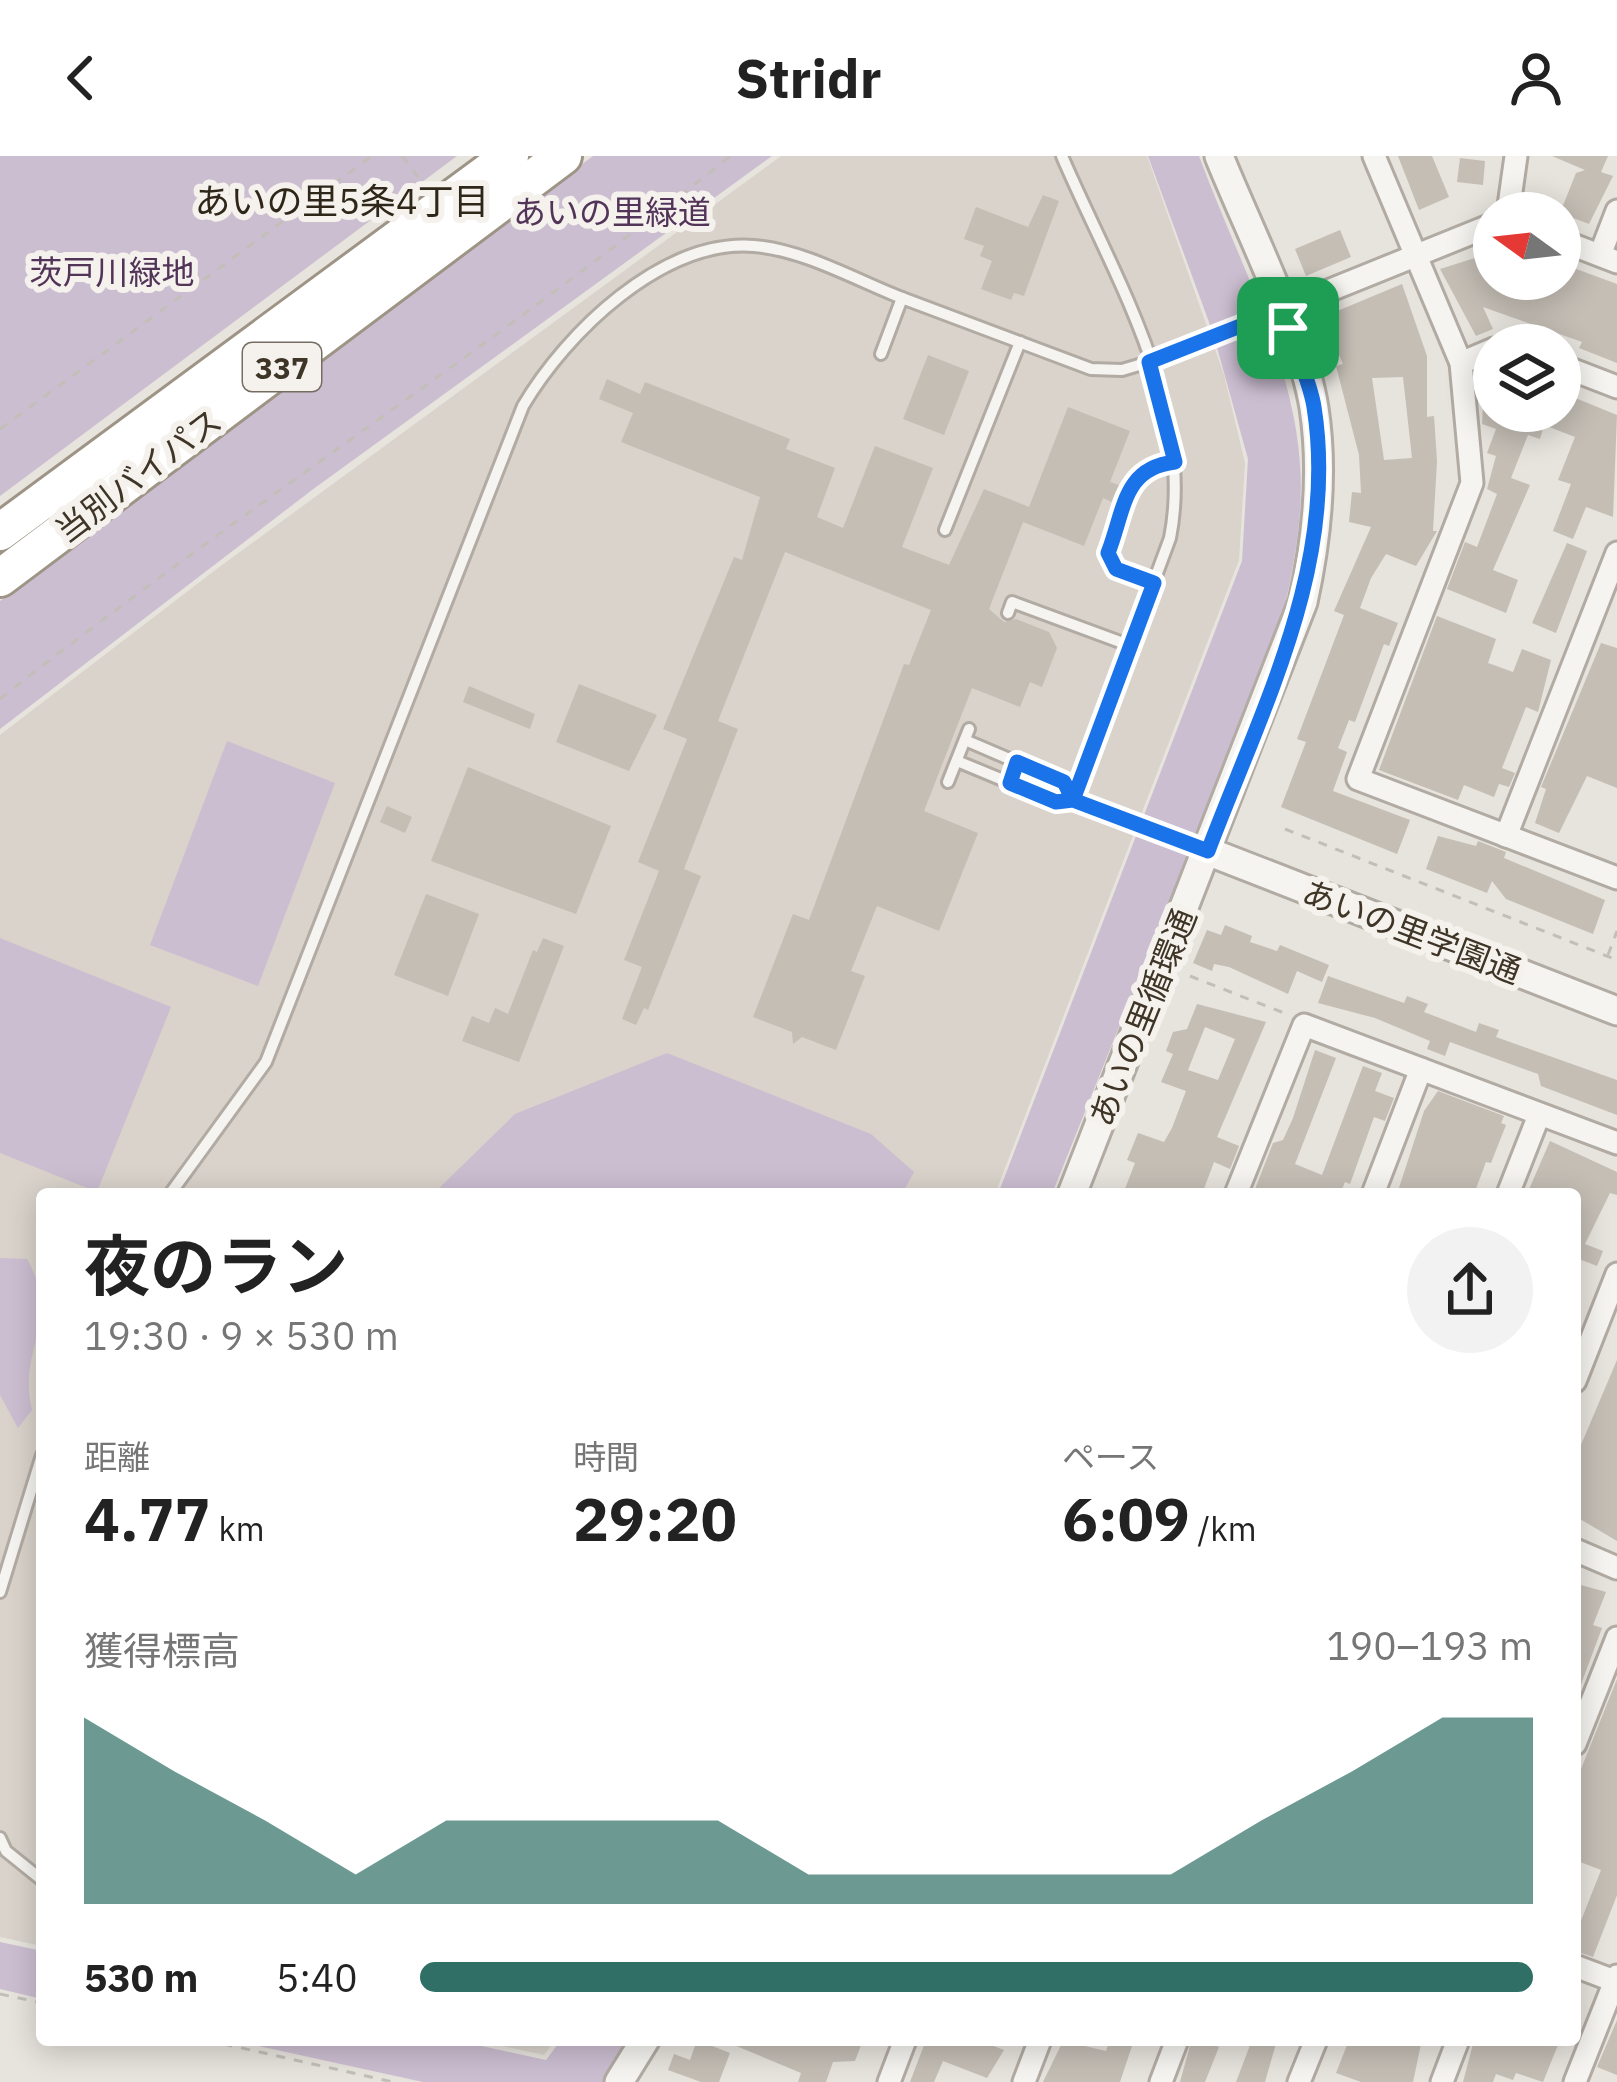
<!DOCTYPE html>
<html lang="ja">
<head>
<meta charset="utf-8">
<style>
  :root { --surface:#fff; --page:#f2f2f2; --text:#222; --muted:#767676; --accent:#306f66 }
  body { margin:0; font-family:"IBM Plex Sans","Noto Sans JP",sans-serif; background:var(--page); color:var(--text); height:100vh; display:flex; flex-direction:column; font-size:45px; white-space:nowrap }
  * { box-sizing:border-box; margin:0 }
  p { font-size:39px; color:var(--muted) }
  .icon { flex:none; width:66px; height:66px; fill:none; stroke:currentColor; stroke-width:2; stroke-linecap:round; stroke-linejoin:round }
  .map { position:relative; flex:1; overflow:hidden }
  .sheet { position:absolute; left:36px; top:1032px; width:1545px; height:858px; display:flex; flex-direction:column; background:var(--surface); border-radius:12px; box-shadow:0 6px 30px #0003 }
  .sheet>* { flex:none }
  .needle { width:78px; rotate:285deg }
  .buttons { position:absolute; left:1473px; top:36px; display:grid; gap:24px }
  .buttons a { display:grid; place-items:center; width:108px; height:108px; border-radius:50%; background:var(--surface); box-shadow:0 6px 30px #0003; font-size:60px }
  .pin { position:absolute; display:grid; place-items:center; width:102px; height:102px; color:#fff; margin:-51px; border-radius:24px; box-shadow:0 6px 18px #0006 }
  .round { display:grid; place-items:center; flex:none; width:126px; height:126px; border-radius:63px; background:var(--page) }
  .headline { display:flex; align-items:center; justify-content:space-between; height:204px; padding:0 48px }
  h1 { font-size:66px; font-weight:700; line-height:90px }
  .metrics { display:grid; grid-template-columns:repeat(3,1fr); gap:18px; height:204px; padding:12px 48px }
  .metrics div { display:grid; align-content:center }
  .metrics b { font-size:60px; font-weight:700 }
  .metrics small { font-size:33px; font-weight:400 }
  .metrics p { font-size:33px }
  .chart { height:336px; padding:24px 48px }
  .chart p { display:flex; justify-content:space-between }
  .chart svg { width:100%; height:216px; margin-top:12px; fill:var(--accent); opacity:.7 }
  ul { padding:0 48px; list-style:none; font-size:39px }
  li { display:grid; grid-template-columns:192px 144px 1fr; align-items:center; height:90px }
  li i { height:30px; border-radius:15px; background:var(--accent) }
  header { display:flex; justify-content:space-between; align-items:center; height:156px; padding:0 48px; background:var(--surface); font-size:54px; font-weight:700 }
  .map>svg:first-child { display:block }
  .built { fill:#d9d3cb }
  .green { fill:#ccbed1 }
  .building { fill:#c4beb5; fill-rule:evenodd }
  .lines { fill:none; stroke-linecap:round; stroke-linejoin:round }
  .service-casing { stroke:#b1aba3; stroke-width:16 }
  .minor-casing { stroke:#b1aba3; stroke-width:27 }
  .tertiary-casing { stroke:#b1aba3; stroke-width:33 }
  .trunk-casing { stroke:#9e9485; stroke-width:42 }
  .path { stroke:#c2bfb8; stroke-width:3; stroke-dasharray:9 9; stroke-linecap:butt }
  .service { stroke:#f6f4f0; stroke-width:10 }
  .minor { stroke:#f6f4f0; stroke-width:21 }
  .tertiary { stroke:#f6f4f0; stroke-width:27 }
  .trunk { stroke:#fff; stroke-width:36 }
  .route-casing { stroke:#fff; stroke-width:24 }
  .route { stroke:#1a73e8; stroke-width:15 }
  .labels { text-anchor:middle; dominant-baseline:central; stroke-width:12; stroke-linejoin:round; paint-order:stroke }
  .shield { fill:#f5f1ed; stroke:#756d62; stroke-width:3 }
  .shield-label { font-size:30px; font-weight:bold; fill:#3e3527 }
  .park-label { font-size:33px; fill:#523459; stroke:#f5f1ed }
  .street-label { font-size:33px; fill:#3e3527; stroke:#f5f1ed }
  .neighbourhood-label { font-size:36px; fill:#2e2719; stroke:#f5f1ed }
</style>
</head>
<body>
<header><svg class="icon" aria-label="back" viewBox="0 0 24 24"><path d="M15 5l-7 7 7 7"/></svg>Stridr<svg class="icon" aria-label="person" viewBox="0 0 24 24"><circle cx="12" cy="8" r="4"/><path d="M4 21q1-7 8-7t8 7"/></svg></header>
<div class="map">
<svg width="1617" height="1926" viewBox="0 0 1617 1926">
  <rect width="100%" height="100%" fill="#e7e3dd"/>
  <g class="built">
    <polygon points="781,0 1147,0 1224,219 1245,307 1239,404 995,1038 42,1038 42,1790 0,1781 0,579 218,412"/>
    <polygon points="474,1884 555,1884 544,1899"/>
  </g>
  <g class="green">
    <polygon points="0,0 457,0 0,340"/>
    <polygon points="593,0 772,0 312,334 0,573 0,445"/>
    <path d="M1148 0H1199C1235 98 1293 203 1300 308 1304 362 1293 412 1282 464L1052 1038H998L1242 405 1248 303 1213 177Z"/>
    <polygon points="227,585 335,627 258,830 150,789"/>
    <polygon points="0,782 171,851 97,1036 0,997"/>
    <polygon points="667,897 871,978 914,1016 902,1038 433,1038 515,958"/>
    <path d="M0 1102 27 1103C62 1165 17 1194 32 1254L18 1272 0 1239Z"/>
    <polygon points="0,1786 42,1795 42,1843 0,1833"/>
    <polygon points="231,1884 454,1884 546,1904 561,1884 628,1884 603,1926 423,1926"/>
  </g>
  <g class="building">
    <polygon points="1398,0 1432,0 1449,41 1419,54"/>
    <polygon points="1552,0 1608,0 1601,16 1613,20 1589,68 1560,57 1576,17 1585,14"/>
    <polygon points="1460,2 1485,5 1483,29 1457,26"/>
    <polygon points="1043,39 1059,45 1024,140 1014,137 1011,144 981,133 992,105 980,100 984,90 964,83 976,51 1028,71"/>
    <polygon points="1340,74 1351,101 1306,120 1295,93"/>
    <polygon points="1494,96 1494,123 1560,123 1560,107 1617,128 1617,207 1579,192 1582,186 1483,151 1493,173 1476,180 1440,113"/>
    <path d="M1402 128 1427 200V261L1434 260 1437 305 1433 375H1437L1416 410 1386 398 1371 422 1360 452 1398 467 1389 490 1384 488 1355 566 1349 564 1338 592 1347 596 1333 635 1410 664 1397 698 1281 651 1306 586 1297 583 1344 459 1334 455 1371 371 1349 366 1352 336 1361 337 1359 299 1336 210 1343 208 1326 170 1333 166 1330 158ZM1403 221 1412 302 1384 304 1372 222Z"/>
    <polygon points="928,199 969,215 944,279 903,263"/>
    <polygon points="607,223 640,238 645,226 790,283 786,293 835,312 817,361 843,372 875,290 933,312 902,391 949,409 984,333 1029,351 1068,251 1130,275 1110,326 1122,330 1114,347 1103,342 1084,390 1023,366 989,453 1004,466 1016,463 1049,476 1057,492 1042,531 1030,526 1020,551 972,532 924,655 978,677 939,775 877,750 851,815 865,820 836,894 802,881 793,888 792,876 753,861 793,758 809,764 904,508 909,509 931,454 785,396 718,565 738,573 684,713 701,720 648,854 644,852 636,869 622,863 642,811 624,804 659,715 638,706 687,583 663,573 734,401 742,404 760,341 621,286 633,257 599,243"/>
    <polygon points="1568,239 1617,259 1613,361 1586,351 1573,383 1553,375 1571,328 1558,324 1575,281 1544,269 1540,283 1528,279 1511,322 1530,329 1493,414 1518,424 1506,457 1447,433 1465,386 1477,391 1497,338 1487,333 1496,300 1487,297 1496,273 1482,268 1483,250 1517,264 1511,255 1561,255"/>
    <polygon points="1567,387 1587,395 1556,477 1532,467"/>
    <polygon points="1437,460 1496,483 1488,507 1513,516 1522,493 1551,504 1538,556 1526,551 1502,612 1515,617 1509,631 1499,628 1494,641 1464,629 1458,644 1379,614"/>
    <polygon points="1601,487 1617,492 1617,632 1587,620 1559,677 1535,667 1546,633 1541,631"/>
    <polygon points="579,528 657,559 629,615 556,586"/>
    <polygon points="469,530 535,558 530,573 463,546"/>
    <polygon points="468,611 611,670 576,758 431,705"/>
    <polygon points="387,650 412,661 405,677 380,666"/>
    <polygon points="1438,680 1476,690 1478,685 1506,696 1504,702 1605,744 1593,778 1506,743 1492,725 1487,737 1426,713"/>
    <polygon points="426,738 479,758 448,840 394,819"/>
    <polygon points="1225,769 1252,780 1250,786 1277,795 1280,789 1329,809 1322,826 1297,815 1288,838 1229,811 1214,808 1212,815 1193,807 1207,774 1221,779"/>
    <polygon points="543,782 564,790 519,906 462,885 472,860 489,867 495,852 508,858 533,794 537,796"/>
    <polygon points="1328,820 1404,847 1407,840 1428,848 1424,856 1476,876 1479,867 1499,874 1496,881 1617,924 1617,959 1541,930 1538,918 1450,886 1445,900 1427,893 1430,885 1375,862 1318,847"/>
    <path d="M1197 848 1266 866 1217 981 1239 990 1230 1013 1214 1006 1202 1038H1123L1135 1007 1127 1004 1138 977 1164 986 1172 972 1186 935 1161 926 1173 898 1166 895 1173 876 1187 873ZM1205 871 1235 883 1218 924 1188 914Z"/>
    <polygon points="1315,894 1336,902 1295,1008 1322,1019 1363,910 1382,917 1375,935 1394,942 1385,965 1374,961 1350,1028 1345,1026 1340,1038 1253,1038 1273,987 1283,984 1293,962"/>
    <polygon points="1438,935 1504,960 1501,967 1506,969 1491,1007 1486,1006 1474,1038 1397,1038 1424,955"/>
    <polygon points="1550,985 1617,1016 1617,1039 1610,1037 1585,1088 1603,1095 1597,1110 1579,1103 1575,1111 1575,1052 1580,1038 1527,1038"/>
    <polygon points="1617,1204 1617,1385 1575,1360 1575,1303"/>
    <polygon points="1581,1429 1606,1436 1593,1469 1602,1472 1577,1539 1575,1443"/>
    <polygon points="1617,1523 1617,1739 1593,1801 1575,1795 1575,1780 1601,1714 1575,1704 1575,1628"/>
    <polygon points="1617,1864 1617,1919 1597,1911"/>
    <polygon points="697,1884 730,1897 719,1926 701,1926 668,1914 674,1898 690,1904"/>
    <polygon points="722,1884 863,1884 855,1905 833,1906 826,1926 798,1926 801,1917"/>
    <polygon points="926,1884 978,1884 1004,1894 987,1922 943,1905 934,1926 910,1926"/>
    <polygon points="1110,1884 1134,1884 1120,1926 1043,1926 1063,1885 1106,1895"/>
    <polygon points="1204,1884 1219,1891 1205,1926 1180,1926 1191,1886 1199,1889"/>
    <polygon points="1252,1884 1277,1884 1265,1926 1236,1926"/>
    <polygon points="1349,1884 1421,1888 1413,1926 1361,1926 1336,1917"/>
    <polygon points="1474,1884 1560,1884 1543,1926 1516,1917 1513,1924 1496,1918 1493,1926 1463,1926"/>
  </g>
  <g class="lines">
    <defs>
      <g id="service">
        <path d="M1062 0C1112 117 1196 251 1170 382L1073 644"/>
        <polyline points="881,198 902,142 1091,213 1122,214 1149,206 1281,154"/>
        <polyline points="945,374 1020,186"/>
        <path d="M1154 427 1116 413 1108 397C1125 353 1124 313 1175 306"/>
        <polyline points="1008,457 1012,446 1131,490"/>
        <polyline points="965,584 1063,626 1073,644"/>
        <polyline points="957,605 1056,646 1073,644 1204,694"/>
        <polyline points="948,626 969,573"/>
        <path d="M170 1038 266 906 523 250C566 177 662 83 754 90 804 94 856 124 902 142"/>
        <polyline points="0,1436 42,1299"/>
        <polyline points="0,1682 6,1695 42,1724"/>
      </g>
      <g id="minor">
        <polyline points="1374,0 1461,207 1472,327 1358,623 1617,722"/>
        <polyline points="1508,57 1516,0"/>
        <polyline points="1560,84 1617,106"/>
        <polyline points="1600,99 1617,55"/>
        <polyline points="1281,154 1494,68"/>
        <polyline points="1461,207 1494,193"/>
        <polyline points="1560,209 1617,231"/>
        <polyline points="1506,680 1617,397"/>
        <polyline points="1236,1038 1304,869 1617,987"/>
        <polyline points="1373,1038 1421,913"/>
        <polyline points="1508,1038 1539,959"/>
        <polyline points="1575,1225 1617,1118"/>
        <polyline points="1575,1394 1617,1412"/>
        <polyline points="1575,1588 1617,1482"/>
        <polyline points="1575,1810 1617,1826"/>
        <polyline points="889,1926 905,1884"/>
        <polyline points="1024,1926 1040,1884"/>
        <polyline points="1161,1926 1177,1884"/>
        <polyline points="1299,1926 1316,1884"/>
        <polyline points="1442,1926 1458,1884"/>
        <polyline points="1575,1926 1617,1820"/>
      </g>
      <g id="tertiary">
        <polyline points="1207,695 1617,855"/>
        <path d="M1072 1038 1303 446C1317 382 1324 317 1314 252 1303 181 1247 70 1219 0"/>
        <polyline points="619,1926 645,1884"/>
      </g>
      <g id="trunk">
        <polyline points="0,376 510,0"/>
        <polyline points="0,422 563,0"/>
      </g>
    </defs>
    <use href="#service" class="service-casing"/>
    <use href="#minor" class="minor-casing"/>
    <use href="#tertiary" class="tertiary-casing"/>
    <use href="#trunk" class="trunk-casing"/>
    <g class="path">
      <polyline points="402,0 423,27"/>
      <polyline points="0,273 372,0"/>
      <path d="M0 543C238 355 494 191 730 0"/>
      <polyline points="1285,673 1617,804"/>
      <polyline points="1608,799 1617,775"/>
      <polyline points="1190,820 1284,857"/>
      <polyline points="0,1838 42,1847"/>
      <polyline points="206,1884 393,1926"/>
    </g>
    <use href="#service" class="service"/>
    <use href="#minor" class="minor"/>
    <use href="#tertiary" class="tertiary"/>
    <use href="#trunk" class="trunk"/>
  </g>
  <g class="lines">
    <defs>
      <path id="route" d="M1288 172 1281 154 1149 206 1175 306C1123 312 1125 353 1108 397L1116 413 1154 427 1073 644 1056 646 1010 627 1017 606 1064 626 1073 644 1208 695C1262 552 1339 408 1314 251 1310 225 1296 198 1288 172"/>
    </defs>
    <use href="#route" class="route-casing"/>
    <use href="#route" class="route"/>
  </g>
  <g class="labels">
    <rect class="shield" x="243" y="187" width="78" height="48" rx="9"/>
    <g class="shield-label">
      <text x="282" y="211">337</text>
    </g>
    <g class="park-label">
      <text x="612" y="55">あいの里緑道</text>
      <text x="112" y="115">茨戸川緑地</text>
    </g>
    <g class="street-label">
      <text transform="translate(138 319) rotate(-37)">当別バイパス</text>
      <text transform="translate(1412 775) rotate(21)">あいの里学園通</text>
      <text transform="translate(1142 861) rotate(-68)">あいの里循環通</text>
    </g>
    <g class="neighbourhood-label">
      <text x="342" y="44">あいの里5条4丁目</text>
    </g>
  </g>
</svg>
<div class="buttons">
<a><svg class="needle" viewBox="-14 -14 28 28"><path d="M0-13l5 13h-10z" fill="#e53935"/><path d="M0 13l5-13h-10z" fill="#767676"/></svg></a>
<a><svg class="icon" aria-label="layers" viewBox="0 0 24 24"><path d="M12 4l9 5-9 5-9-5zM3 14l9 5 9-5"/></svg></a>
</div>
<div class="pin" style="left:1288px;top:172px;background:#1e9e55"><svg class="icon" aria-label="arrive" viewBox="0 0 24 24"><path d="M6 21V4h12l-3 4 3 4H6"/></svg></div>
<section class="sheet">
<div class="headline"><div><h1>夜のラン</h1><p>19:30 · 9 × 530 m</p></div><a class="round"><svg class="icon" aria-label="share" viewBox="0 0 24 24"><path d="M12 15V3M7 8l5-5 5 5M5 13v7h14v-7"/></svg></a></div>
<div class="metrics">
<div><p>距離</p><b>4.77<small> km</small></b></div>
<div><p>時間</p><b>29:20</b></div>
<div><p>ペース</p><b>6:09<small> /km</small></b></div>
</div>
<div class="chart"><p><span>獲得標高</span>190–193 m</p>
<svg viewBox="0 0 160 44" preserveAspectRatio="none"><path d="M0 44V6L10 17L20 27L30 38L40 27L50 27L60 27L70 27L80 38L90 38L100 38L110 38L120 38L130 27L140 17L150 6L160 6V44z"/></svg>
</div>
<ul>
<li><b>530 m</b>5:40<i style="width:100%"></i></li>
</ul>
</section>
</div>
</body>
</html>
